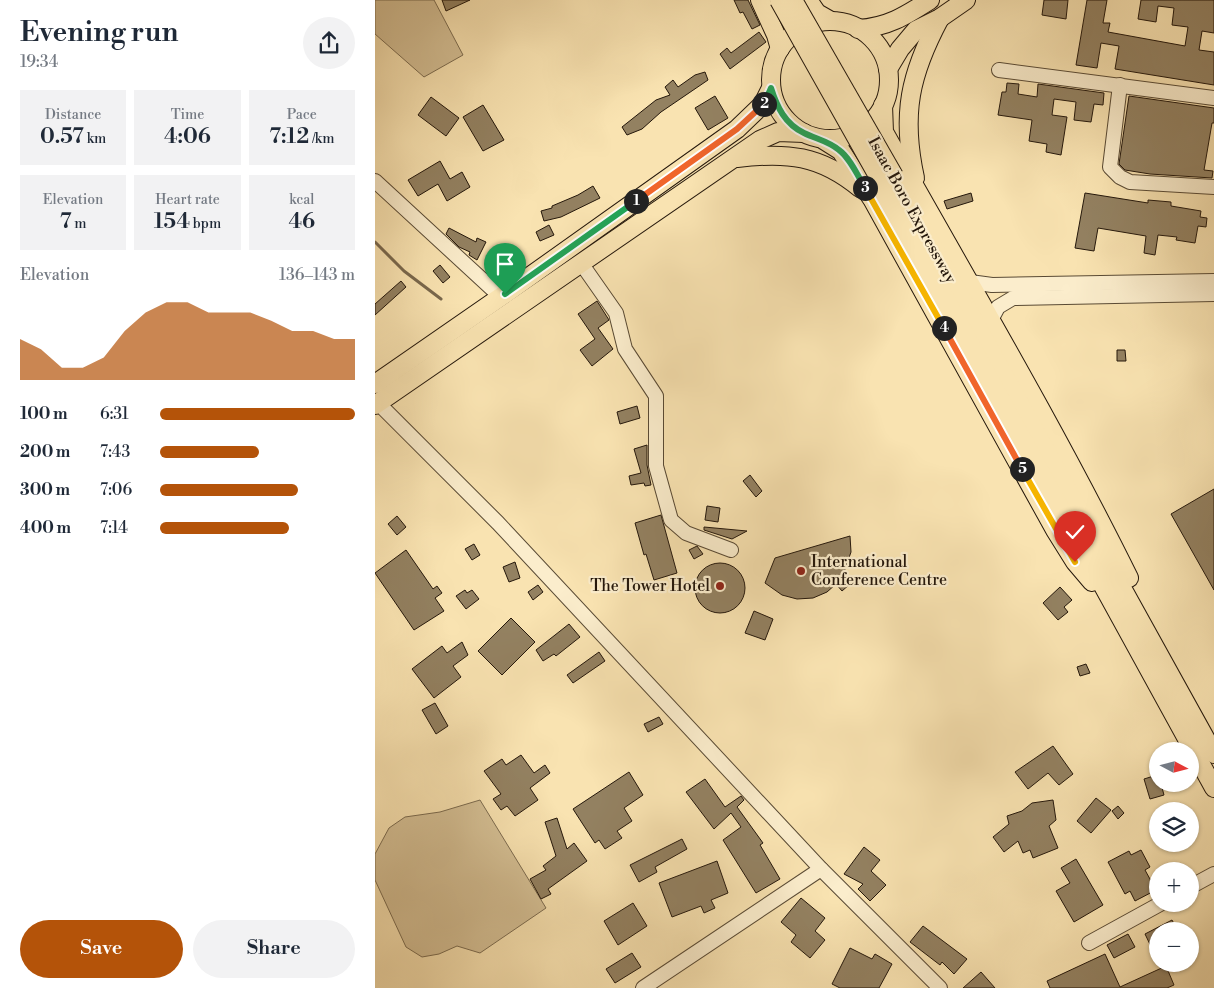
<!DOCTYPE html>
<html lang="en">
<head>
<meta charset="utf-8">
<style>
  :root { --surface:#fff; --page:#f2f2f3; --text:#1f2937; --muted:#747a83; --accent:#b45309 }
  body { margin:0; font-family:"Libre Bodoni",serif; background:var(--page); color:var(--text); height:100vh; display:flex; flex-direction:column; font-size:19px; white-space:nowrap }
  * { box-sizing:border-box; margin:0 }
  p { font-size:16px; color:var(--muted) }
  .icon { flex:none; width:28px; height:28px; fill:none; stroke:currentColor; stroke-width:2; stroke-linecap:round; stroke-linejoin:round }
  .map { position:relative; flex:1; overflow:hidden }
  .side { display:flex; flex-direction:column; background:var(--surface); width:375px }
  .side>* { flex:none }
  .needle { width:32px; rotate:97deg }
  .controls { position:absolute; left:774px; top:742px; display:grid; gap:10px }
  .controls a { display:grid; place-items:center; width:50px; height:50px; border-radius:50%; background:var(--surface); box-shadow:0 1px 4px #0004; font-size:25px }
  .pin { position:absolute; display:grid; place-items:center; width:42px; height:42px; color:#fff; margin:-51px -21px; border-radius:50% 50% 50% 0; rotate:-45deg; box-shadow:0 0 5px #0007 }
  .pin .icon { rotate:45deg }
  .km { position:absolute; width:25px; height:25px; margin:-12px; border-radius:50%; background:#222; color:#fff; font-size:14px; line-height:25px; text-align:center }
  .round { display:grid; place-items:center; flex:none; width:52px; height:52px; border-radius:26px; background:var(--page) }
  .headline { display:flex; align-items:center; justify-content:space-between; height:85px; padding:0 20px }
  h1 { font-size:28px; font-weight:600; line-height:38px }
  .figures { display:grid; grid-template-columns:repeat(3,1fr); gap:8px; height:85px; padding:5px 20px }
  .figures div { display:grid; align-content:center; border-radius:0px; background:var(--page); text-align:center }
  .figures b { font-size:21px; font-weight:600 }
  .figures small { font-size:14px; font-weight:400 }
  .figures p { font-size:14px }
  .chart { height:140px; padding:10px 20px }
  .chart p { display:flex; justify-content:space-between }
  .chart svg { width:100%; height:90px; margin-top:5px; fill:var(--accent); opacity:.7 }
  .button { display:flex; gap:10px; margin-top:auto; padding:10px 20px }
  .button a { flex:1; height:58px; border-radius:30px; background:var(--accent); color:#fff; font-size:20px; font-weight:600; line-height:58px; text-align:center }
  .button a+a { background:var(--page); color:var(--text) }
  ul { padding:0 20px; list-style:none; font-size:16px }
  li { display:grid; grid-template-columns:80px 60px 1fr; align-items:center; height:38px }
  li i { height:12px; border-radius:6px; background:var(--accent) }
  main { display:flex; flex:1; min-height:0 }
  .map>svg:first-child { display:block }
  .green { fill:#d5c095; stroke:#7c6c50 }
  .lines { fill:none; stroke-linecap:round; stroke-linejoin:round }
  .stream { stroke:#79684d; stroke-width:3 }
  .building { fill:#938161; stroke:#24170b }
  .minor-casing { stroke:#594a34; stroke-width:16 }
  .major-casing { stroke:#24170b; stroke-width:20 }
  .minor { stroke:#fbedcc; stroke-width:14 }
  .major { stroke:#f9e3b1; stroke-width:18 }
  .major-bridge-casing { stroke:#24170b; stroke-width:20; stroke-linecap:butt }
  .major-bridge { stroke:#f9e3b1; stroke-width:18 }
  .split-1-casing { stroke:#fff; stroke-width:10 }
  .split-2-casing { stroke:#fff; stroke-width:10 }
  .split-3-casing { stroke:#fff; stroke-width:10 }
  .split-4-casing { stroke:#fff; stroke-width:10 }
  .split-5-casing { stroke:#fff; stroke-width:10 }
  .split-6-casing { stroke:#fff; stroke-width:10 }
  .split-1 { stroke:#22a559; stroke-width:6 }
  .split-2 { stroke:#f0652b; stroke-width:6 }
  .split-3 { stroke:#22a559; stroke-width:6 }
  .split-4 { stroke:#f5b400; stroke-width:6 }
  .split-5 { stroke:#f0652b; stroke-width:6 }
  .split-6 { stroke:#f5b400; stroke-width:6 }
  .poi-dot { fill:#8f2418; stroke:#fbedcc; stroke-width:2 }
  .labels { text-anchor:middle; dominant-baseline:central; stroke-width:4.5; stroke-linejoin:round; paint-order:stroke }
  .street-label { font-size:16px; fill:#24170b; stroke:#fbedcc }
  .poi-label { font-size:16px; fill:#24170b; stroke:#fbedcc; text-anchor:start }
</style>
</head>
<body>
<main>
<section class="side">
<div class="headline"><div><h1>Evening run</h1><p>19:34</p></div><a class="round"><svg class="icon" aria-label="share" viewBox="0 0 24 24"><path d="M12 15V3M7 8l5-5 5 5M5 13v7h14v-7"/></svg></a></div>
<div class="figures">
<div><p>Distance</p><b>0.57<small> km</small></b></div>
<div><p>Time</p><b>4:06</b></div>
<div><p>Pace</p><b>7:12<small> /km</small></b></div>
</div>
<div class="figures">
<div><p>Elevation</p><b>7<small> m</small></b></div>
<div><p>Heart rate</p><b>154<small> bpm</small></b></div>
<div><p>kcal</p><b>46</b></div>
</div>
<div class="chart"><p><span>Elevation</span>136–143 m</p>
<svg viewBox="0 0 160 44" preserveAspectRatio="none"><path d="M0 44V24L10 29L20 38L30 38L40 33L50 20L60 11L70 6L80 6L90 11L100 11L110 11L120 15L130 20L140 20L150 24L160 24V44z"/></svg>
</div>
<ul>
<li><b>100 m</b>6:31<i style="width:100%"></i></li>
<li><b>200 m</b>7:43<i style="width:51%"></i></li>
<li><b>300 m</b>7:06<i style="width:71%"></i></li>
<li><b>400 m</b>7:14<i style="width:66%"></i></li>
</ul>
<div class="button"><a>Save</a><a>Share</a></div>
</section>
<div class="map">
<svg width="839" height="988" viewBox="0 0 839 988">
  <rect width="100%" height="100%" fill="#f9e3b1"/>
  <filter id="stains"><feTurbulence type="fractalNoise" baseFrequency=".004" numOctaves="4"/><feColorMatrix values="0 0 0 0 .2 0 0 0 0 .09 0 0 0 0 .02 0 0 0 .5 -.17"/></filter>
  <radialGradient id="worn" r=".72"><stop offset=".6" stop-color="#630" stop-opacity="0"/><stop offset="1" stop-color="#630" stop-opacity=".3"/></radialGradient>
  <g class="green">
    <polygon points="0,0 59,0 88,55 49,77 0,34"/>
    <polygon points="105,800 171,908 105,953 82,946 64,954 47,957 31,947 0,880 0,854 14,828 30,817 65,812"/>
  </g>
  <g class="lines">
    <polyline class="stream" points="0,242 29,271 66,299"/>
  </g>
  <g class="building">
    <polygon points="67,0 95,0 71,11"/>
    <polygon points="359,0 373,0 385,25 377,29 368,12 365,13"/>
    <polygon points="669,0 693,0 691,19 667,15"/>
    <polygon points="712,0 732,0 728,23 735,23 733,32 810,46 813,27 797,25 799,8 783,6 781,22 763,19 766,0 839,0 839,33 827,31 824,50 839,52 839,85 740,69 744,46 726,43 722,68 701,65"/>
    <polygon points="384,32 391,42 355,69 345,54 352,48 356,53"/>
    <polygon points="330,72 333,80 286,112 267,129 252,135 247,127 281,100 295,95 290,87 298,80 303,87 320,75"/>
    <polygon points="632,83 644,84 643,94 662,97 663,84 729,93 728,105 719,104 716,122 699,120 701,102 679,99 677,115 692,117 686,155 671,152 672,144 654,141 657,120 623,115 627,92 631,92"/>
    <polygon points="340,96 353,118 333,130 320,108"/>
    <polygon points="754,96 839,108 839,123 837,123 829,170 838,171 837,178 775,174 750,170 744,164"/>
    <polygon points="56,97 84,118 71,136 43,115"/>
    <polygon points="108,105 129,140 108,151 88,117"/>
    <polygon points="65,161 75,179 87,172 95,187 72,201 63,184 43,196 33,180"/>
    <polygon points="218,186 225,198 186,217 169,221 166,211 177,208 177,206 203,195"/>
    <polygon points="596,193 598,201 572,209 569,201"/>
    <polygon points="710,193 773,203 773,200 796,202 796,206 826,211 825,217 832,218 831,227 823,226 820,243 801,240 802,237 783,235 780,255 769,253 771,236 723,228 719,251 700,248"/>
    <polygon points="174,225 179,235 165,241 161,232"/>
    <polygon points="74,228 101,242 102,238 111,242 102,260 94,255 95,252 84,247 71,234"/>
    <polygon points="65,265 75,277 68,283 58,271"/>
    <polygon points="26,281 31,287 0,315 0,304"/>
    <polygon points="222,301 234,320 223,328 238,349 217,366 205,350 220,339 203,314"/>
    <polygon points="742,350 750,350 751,361 742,361"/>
    <polygon points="262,406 265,418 245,424 242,412"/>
    <polygon points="272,445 272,465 276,485 270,486 269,483 256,485 254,476 266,473 259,449"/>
    <polygon points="375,475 387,491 381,497 368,481"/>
    <polygon points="839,489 839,590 796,514"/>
    <polygon points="332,506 345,508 343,522 330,520"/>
    <polygon points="286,515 302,573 279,580 271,554 269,555 260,523"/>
    <polygon points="22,516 31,527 22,535 13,524"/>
    <polygon points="329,527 372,531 357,539 329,530"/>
    <polygon points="475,536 476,552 468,575 475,584 467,591 461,584 452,592 438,598 422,599 407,595 390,583 400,558"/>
    <polygon points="99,544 105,555 97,560 90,549"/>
    <polygon points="322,546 328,554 319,559 314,550"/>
    <polygon points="31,550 58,589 62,586 67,593 60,598 69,611 39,630 0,573"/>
    <polygon points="140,562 145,578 134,582 128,567"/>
    <circle cx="345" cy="588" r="25"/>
    <polygon points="163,585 168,592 158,600 153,592"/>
    <polygon points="685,587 697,600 689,607 693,612 683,620 668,603"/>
    <polygon points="90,590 92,593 97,590 104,599 91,609 81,596"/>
    <polygon points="379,611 398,619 390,640 370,633"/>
    <polygon points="136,618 160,642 127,675 103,651"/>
    <polygon points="194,624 205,637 181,656 179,654 168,661 161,650"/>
    <polygon points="87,642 93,655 78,666 86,677 59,698 37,669 67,646 72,653"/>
    <polygon points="224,652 230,661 198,683 192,675"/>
    <polygon points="711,664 715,673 705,676 702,667"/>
    <polygon points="60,703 73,726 61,734 47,710"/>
    <polygon points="284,717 288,724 273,732 269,724"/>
    <polygon points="678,746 698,774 684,785 673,773 653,789 640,772"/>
    <polygon points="146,755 159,773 170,765 175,773 155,788 163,800 140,816 132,806 126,810 118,799 126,794 109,771 127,759 131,765"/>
    <polygon points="254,772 268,795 249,808 257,821 242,831 247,838 230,849 224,840 220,843 198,809"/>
    <polygon points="782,775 782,784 786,784 789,795 775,799 769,779"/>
    <polygon points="330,779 350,807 366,796 369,800 362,807 388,843 385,845 405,879 381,893 348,840 366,827 356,813 339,829 311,792"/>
    <polygon points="721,798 736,810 716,833 702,821"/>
    <polygon points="678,800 681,820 674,826 683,848 658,858 655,850 648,853 643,841 629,852 618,837 634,824 632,816 647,811 657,803"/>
    <polygon points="743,806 749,813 743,819 737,811"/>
    <polygon points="182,818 192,849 199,843 212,861 173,889 176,894 166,899 155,879 171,870 168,866 181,856 170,822"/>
    <polygon points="307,839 312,849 280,867 282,872 264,882 255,865"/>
    <polygon points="489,847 505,860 496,871 511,885 495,901 483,889 488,884 469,874"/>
    <polygon points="766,850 775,867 770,870 781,890 760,901 755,891 750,894 733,862 754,851 756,855"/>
    <polygon points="701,859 728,905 699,922 681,891 695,883 686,868"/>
    <polygon points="342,861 353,893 336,900 340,908 329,913 326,906 297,917 284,883"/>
    <polygon points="426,898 450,918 440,931 450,940 435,958 416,942 421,935 406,922"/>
    <polygon points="258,903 272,926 243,945 229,921"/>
    <polygon points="797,920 803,931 782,931 782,959 770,934"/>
    <polygon points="548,926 592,959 579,974 567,962 565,965 535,942"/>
    <polygon points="753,934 760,947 739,958 732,945"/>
    <polygon points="475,948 497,959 500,954 517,964 504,988 465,988 457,984"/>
    <polygon points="257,953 266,967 240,983 231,969"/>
    <polygon points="730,954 745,987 791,966 799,985 792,988 675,988 672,981"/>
    <polygon points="606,972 620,988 588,988"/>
  </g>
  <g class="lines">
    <defs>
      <g id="minor">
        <polyline points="624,70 839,98"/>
        <polyline points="745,85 735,167 745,177 755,182 839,187"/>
        <polyline points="0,181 126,297"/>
        <polyline points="206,263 241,313 250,349 281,396 281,466 296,520 311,533 356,550"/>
        <polyline points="595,282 617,285 839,281"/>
        <polyline points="615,322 623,307 638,298 839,294"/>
        <polyline points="3,403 123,523 446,869 565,988"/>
        <polyline points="815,887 839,874"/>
        <polyline points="714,943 785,904"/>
        <polyline points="268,988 446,869"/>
      </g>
      <g id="major">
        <polyline points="385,0 401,35 405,49"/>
        <polyline points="433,0 442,13 456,21"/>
        <circle cx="455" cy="80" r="59"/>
        <path d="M483 29C513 27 530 16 555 0"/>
        <polyline points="513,69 525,49 541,30 565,18 591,0"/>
        <path d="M508 105 509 132C592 280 679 426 754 578"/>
        <polyline points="447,139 466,151 497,199 680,530 700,562 717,582"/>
        <path d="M362 158C412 152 445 155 485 188"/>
        <polyline points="519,176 839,754"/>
        <path d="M540 178C526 114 535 74 565 18"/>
        <polyline points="507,183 839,788"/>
        <polyline points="0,384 130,294 362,129 388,104 396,88"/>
        <polyline points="0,405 385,140 403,132 429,133"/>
      </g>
    </defs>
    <use href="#minor" class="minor-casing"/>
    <use href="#major" class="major-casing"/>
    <use href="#minor" class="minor"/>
    <use href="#major" class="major"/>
    <defs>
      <g id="major-bridge">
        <polyline points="404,0 507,183"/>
        <polyline points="418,0 519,176"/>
      </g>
    </defs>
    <use href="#major-bridge" class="major-bridge-casing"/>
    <use href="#major-bridge" class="major-bridge"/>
  </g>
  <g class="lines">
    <defs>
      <polyline id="split-1" points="130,294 261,201"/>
      <polyline id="split-2" points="261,201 362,129 389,104"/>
      <path id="split-3" d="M389 104 396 88C402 107 410 124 429 133 441 139 453 141 464 150 475 158 483 176 490 188"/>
      <polyline id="split-4" points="490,188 569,328"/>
      <polyline id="split-5" points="569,328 647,469"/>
      <polyline id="split-6" points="647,469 700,562"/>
    </defs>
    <use href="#split-1" class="split-1-casing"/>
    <use href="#split-2" class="split-2-casing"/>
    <use href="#split-3" class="split-3-casing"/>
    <use href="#split-4" class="split-4-casing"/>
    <use href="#split-5" class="split-5-casing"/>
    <use href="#split-6" class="split-6-casing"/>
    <use href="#split-1" class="split-1"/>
    <use href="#split-2" class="split-2"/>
    <use href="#split-3" class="split-3"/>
    <use href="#split-4" class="split-4"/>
    <use href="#split-5" class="split-5"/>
    <use href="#split-6" class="split-6"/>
  </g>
  <g class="poi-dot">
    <circle cx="426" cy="571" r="5"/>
    <circle cx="345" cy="586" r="5"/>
  </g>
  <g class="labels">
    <g class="street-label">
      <text transform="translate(537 210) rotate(61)">Isaac Boro Expressway</text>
    </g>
    <g class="poi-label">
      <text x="436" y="562">International<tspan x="436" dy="18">Conference Centre</tspan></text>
      <text x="335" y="586" text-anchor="end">The Tower Hotel</text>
    </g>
  </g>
  <rect width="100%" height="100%" filter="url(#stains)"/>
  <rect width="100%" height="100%" fill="url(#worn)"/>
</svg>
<div class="controls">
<a><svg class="needle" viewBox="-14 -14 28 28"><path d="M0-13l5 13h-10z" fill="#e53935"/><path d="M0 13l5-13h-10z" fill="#747a83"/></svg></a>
<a><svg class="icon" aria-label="layers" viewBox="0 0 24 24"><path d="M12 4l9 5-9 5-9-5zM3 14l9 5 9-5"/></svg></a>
<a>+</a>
<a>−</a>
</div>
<div class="pin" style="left:130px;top:294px;background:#1e9e55"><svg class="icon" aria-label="arrive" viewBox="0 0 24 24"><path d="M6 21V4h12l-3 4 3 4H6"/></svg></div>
<div class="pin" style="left:700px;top:562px;background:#d93025"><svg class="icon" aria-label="check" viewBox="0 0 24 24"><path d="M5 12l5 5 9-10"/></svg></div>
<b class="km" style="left:261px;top:201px">1</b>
<b class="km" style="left:389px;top:104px">2</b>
<b class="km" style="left:490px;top:188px">3</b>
<b class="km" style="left:569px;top:328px">4</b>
<b class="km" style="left:647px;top:469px">5</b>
</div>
</main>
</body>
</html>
